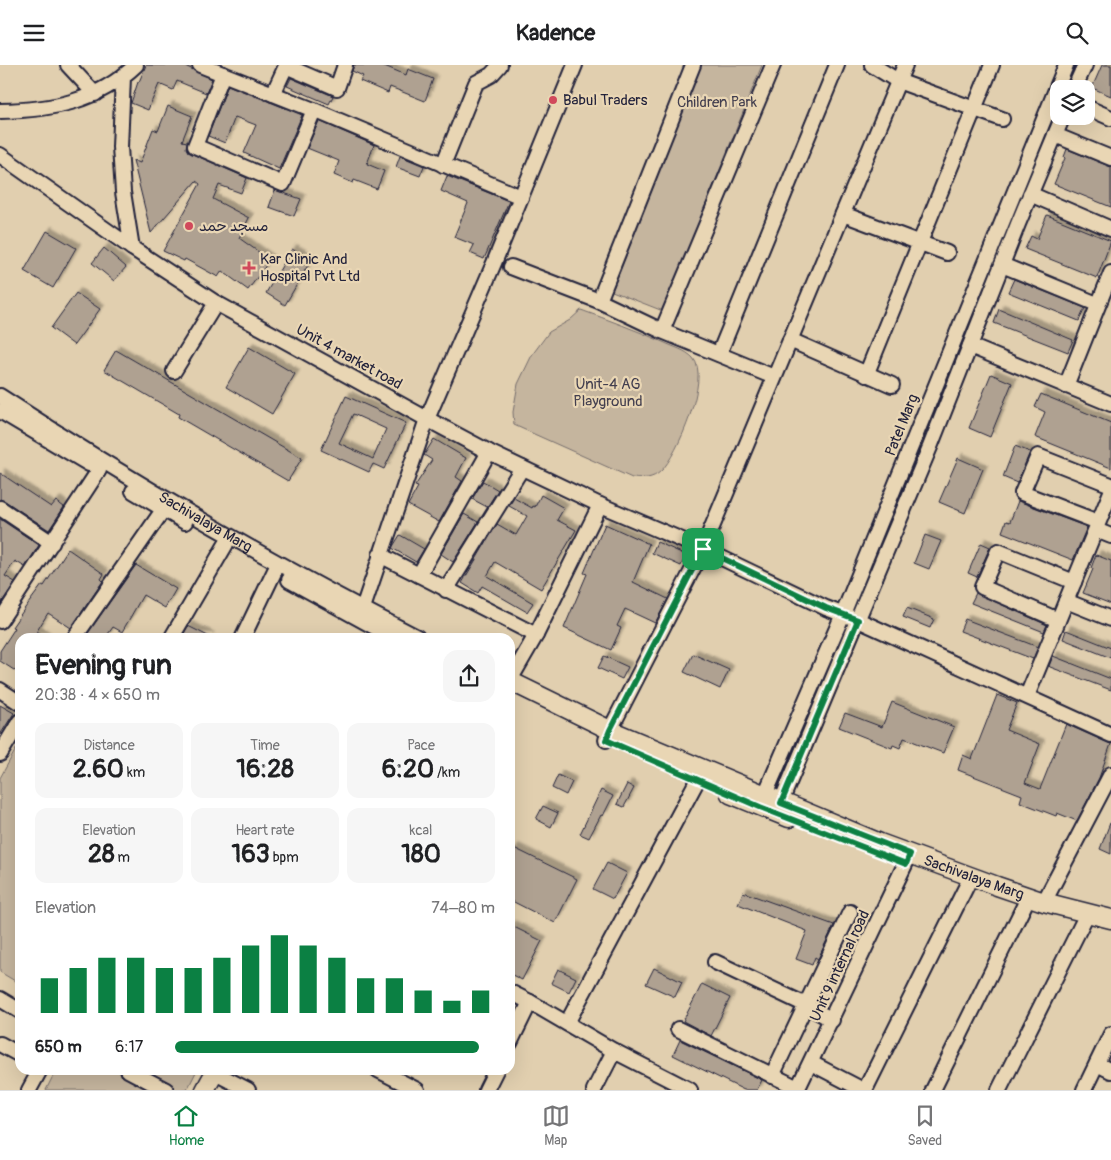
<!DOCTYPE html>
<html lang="en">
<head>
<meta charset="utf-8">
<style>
  :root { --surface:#fff; --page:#f6f6f6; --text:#202124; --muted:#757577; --line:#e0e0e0; --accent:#0b8043 }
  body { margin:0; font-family:Pangolin,"Playpen Sans Arabic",sans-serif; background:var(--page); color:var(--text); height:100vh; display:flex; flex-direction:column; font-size:19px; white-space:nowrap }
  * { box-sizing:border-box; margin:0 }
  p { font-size:16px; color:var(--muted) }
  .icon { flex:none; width:28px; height:28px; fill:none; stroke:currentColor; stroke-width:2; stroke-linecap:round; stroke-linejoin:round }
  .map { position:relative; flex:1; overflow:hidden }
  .details { position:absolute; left:15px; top:568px; width:500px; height:442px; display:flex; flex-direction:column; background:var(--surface); border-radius:15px; box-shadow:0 5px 20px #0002 }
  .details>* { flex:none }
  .tools { position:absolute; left:1050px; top:15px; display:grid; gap:10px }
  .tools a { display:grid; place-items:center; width:45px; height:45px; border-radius:10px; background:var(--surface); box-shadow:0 5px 20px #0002; font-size:25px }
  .pin { position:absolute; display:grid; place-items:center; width:42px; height:42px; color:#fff; margin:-21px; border-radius:10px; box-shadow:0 2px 8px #0006 }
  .round { display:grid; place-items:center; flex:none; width:52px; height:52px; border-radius:15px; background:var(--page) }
  .head { display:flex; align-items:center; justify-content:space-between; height:85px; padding:0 20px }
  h1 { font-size:28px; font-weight:700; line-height:38px }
  .stats { display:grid; grid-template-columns:repeat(3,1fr); gap:8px; height:85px; padding:5px 20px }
  .stats div { display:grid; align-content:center; border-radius:12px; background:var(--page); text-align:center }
  .stats b { font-size:25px; font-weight:700 }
  .stats small { font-size:14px; font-weight:400 }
  .stats p { font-size:14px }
  .chart { height:140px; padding:10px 20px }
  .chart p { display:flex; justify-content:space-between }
  .chart svg { width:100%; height:90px; margin-top:5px; stroke:var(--accent); stroke-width:6 }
  ul { padding:0 20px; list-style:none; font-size:16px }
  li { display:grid; grid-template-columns:80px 60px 1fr; align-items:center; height:38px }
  li i { height:12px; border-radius:6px; background:var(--accent) }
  header { display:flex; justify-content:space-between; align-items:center; height:65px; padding:0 20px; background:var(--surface); font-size:22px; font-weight:700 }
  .tab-bar { display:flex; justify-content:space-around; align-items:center; height:70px; border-top:1px solid var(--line); background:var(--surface); font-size:14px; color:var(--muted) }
  .tab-bar a { display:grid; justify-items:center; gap:2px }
  .tab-bar .active { color:var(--accent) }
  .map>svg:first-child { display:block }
  .green { fill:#c5b59e; stroke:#746c6c }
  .building { fill:#afa191; stroke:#22223b; fill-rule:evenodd; filter:url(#shadow) }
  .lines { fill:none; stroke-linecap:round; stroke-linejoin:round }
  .minor-casing { stroke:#22223b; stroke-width:18 }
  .major-casing { stroke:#22223b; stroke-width:21 }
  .minor { stroke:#e9d6b4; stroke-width:14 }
  .major { stroke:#e9d6b4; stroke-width:18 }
  .route-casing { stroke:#fff; stroke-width:10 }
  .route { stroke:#0b8043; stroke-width:6 }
  .poi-dot { fill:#d1495b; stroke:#e9d6b4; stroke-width:2 }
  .labels { text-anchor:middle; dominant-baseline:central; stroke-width:4.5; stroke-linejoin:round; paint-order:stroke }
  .poi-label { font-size:15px; fill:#22223b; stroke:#e9d6b4; text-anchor:start }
  .park-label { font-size:15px; fill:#433f4f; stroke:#e9d6b4 }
  .street-label { font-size:15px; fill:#22223b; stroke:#e9d6b4 }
</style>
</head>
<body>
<header><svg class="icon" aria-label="menu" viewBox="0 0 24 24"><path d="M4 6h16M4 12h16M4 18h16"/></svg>Kadence<svg class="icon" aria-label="search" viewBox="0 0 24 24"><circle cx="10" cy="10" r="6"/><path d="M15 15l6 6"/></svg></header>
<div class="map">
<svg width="1111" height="1025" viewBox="0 0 1111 1025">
  <defs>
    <filter id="shadow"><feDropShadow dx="4.5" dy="-4.5" stdDeviation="1" flood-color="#0004"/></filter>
  </defs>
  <rect width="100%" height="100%" fill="#e1cfaf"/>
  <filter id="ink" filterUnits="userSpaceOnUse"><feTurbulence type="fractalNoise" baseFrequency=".02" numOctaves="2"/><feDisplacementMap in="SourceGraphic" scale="10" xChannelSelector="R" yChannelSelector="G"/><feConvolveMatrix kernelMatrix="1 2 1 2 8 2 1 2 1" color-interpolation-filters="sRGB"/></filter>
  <g filter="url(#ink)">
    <g class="green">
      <polygon points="701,0 762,0 663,246 612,226"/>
      <path d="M581 245C609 255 636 265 663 277 673 282 686 285 693 293 711 312 677 391 661 406 653 414 643 414 632 413L514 360 513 347 518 319 532 290 549 267 570 255Z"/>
      <polygon points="20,677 20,919 0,907 0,713"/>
      <polygon points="56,1005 197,1005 187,1025 46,1025"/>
    </g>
    <g class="building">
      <polygon points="146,0 183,0 212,14 206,28 177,16 173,25 159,19 148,45 131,38 138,17 139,17"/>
      <polygon points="354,0 382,0 406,10 408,4 433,14 425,36 390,22 388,28 360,16 363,11 352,6"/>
      <polygon points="1102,0 1111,0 1111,31 1092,23"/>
      <polygon points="291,13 333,31 329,39 287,21"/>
      <polygon points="228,20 302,50 279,104 244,88 256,60 235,52 225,78 208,71"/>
      <polygon points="168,41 192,51 182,76 187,77 186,83 188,87 247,113 241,128 219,120 213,134 249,153 239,173 270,195 248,225 222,206 218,212 185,194 184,196 163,186 200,119 196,116 151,168 133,95 140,98 153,64 158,66"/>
      <polygon points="319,56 374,80 367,99 384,106 377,124 354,115 353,118 334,110 339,96 307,83"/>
      <polygon points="1067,84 1111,102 1111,142 1054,119 1065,93 1064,92"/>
      <polygon points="400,91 424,101 420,111 396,102"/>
      <polygon points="447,111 509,136 484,194 470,188 474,180 454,172 468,138 441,126"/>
      <polygon points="275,125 301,134 294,151 269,142"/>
      <polygon points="1047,150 1111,176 1097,213 1025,184 1031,171 1037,174"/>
      <polygon points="47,166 76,183 53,223 24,206"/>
      <polygon points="104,183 126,202 114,216 92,198"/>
      <polygon points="292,184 311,195 285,240 266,228"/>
      <polygon points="1014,214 1085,243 1079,256 1008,227"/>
      <polygon points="76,228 100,244 74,280 51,263"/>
      <polygon points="999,244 1073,275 1068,287 994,258"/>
      <polygon points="249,282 295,309 272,349 226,322"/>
      <polygon points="116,285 302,393 288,416 178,352 179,349 104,305"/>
      <polygon points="991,309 1012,318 990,372 969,363"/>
      <polygon points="1041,329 1111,358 1111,403 1035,372 1045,347 1035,342"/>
      <path d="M346 331 406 358 384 404 373 399 369 407 321 385ZM353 349 386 364 373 394 339 378Z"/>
      <polygon points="434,374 466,393 456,412 462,416 439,457 408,440 418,422 415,421 432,395 424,390"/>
      <polygon points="1015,381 1030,387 1017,418 1003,412"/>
      <polygon points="958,393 983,404 965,448 939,437"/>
      <polygon points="0,408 51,442 56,436 64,442 49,465 5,436 0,434"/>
      <polygon points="483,416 498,425 487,442 472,434"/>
      <polygon points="541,430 564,443 557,455 576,465 541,524 495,497 487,511 533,538 527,547 482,521 478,528 462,518 497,459 516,470 527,451 509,441 514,433 532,443 533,441 535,442"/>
      <polygon points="1018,436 1087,462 1073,495 1002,467 1006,456 1010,457"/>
      <polygon points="464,449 478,457 453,497 441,489"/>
      <polygon points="0,454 39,480 25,502 15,496 5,511 15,517 0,540"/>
      <polygon points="605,459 649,479 633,517 668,534 655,558 625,544 617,561 621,563 611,585 564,563 587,509 584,508"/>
      <polygon points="400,470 424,484 416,497 392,483"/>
      <polygon points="925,470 941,476 929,504 914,498"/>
      <polygon points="657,477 686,490 681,501 652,488"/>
      <polygon points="981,478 990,482 977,512 968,508"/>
      <polygon points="68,484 104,509 101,514 103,516 71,563 48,548 37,566 46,572 20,572 20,609 0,596 0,586 15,563 12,562 25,543 42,520 44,521"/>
      <polygon points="1096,490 1111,496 1111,539 1083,528 1093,504 1091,503"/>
      <polygon points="136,500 176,524 165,543 143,530 122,567 113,562 106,572 85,572"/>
      <polygon points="976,528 1047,560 1044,567 971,538"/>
      <polygon points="907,543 934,554 930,563 903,552"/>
      <polygon points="965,554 1038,582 1033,594 960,566"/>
      <polygon points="188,561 210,572 182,572"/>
      <polygon points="1066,565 1111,583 1111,593 1063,574"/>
      <polygon points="693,589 729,605 720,624 684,607"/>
      <polygon points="604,591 628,602 622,614 598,603"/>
      <polygon points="1053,591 1111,614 1111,625 1050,602 1049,601"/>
      <polygon points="997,630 1017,638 1006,665 1040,679 1025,718 1040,724 1066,659 1111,679 1099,713 1077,756 1057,748 1056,751 1020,737 1022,730 958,705 963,690 972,694"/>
      <polygon points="892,637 954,662 943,688 904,673 900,683 893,680 892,683 839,662 845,648 882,662"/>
      <polygon points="0,640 14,648 0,670"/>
      <polygon points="558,710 572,717 566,730 552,723"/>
      <polygon points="627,719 634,723 624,742 617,739"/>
      <polygon points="601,725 613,731 603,751 601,750 589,773 580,769"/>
      <polygon points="543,741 558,748 551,762 536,754"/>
      <polygon points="1110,758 1111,758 1111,789 1100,784"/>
      <polygon points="514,783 577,814 555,858 510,835 510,791"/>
      <polygon points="607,798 627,808 613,834 593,824"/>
      <polygon points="743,827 834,860 818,894 815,892 812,900 796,894 807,866 738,839"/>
      <polygon points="510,860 542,876 522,915 510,909"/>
      <polygon points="654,903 682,917 675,932 646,919"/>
      <polygon points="558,904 576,913 569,927 551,918"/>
      <polygon points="702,919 730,933 711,971 683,956"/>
      <polygon points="680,975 762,1015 757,1025 744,1025 673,990"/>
    </g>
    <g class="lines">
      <defs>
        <g id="minor">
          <polyline points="68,0 95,29"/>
          <polyline points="200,0 314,45 521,132"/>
          <polyline points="872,0 898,16 1002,54"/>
          <polyline points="223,9 195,81 283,119 314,45"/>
          <polyline points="123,12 120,82 123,127 132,183"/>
          <polyline points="1074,24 1085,0"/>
          <polyline points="273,29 286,1 337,23 345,0"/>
          <polyline points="1086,42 1111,53"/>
          <path d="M0 46C52 45 97 37 136 0"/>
          <polyline points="1055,70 1111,93"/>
          <polyline points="0,90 132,183 216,238 427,354 489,387 600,440 703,484 826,543 858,555 1111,670"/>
          <polyline points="443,100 476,18 491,10 500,0"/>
          <polyline points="1030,129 1111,164"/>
          <polyline points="843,149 947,188"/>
          <polyline points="1002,200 1097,239"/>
          <polyline points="511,202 599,236 662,266 774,312"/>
          <polyline points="599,236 693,0"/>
          <polyline points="662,266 773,0"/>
          <polyline points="790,275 892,320"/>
          <polyline points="970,281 1111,339"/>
          <polyline points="719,289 837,0"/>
          <polyline points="174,306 216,238"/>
          <polyline points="866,310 992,0"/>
          <polyline points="1066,321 1111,208"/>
          <path id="s1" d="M0 331C135 419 274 499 417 572"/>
          <polyline points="0,346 89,399"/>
          <polyline points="133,426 185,457"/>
          <polyline points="0,443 52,478"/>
          <polyline points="1098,457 1022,428 1038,391 1111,420"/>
          <polyline points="1096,465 1111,471"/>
          <polyline points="710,467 905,0"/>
          <polyline points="380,490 536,570"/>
          <polyline points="419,510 489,387"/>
          <polyline points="289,515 393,572"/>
          <polyline points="446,525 522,403"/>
          <polyline points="1066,536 1111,554"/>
          <polyline points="363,543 427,354 494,198 575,0"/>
          <polyline points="1058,555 982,522 998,486 1074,517"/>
          <polyline points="0,556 99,405"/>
          <polyline points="75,572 163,445"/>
          <polyline points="172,572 226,479"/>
          <polyline points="243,572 278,499"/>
          <polyline points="510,615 536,570 600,440"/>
          <polyline points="0,625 20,638"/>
          <polyline points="1027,631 1111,427"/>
          <polyline points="606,675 610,665 703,484"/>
          <polyline points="0,689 20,656"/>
          <polyline points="761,739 843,549 1066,0"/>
          <polyline points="778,744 930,382 1018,159 1063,51"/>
          <polyline points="1044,837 1111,709"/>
          <polyline points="715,897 806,940 832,955"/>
          <polyline points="510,927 530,937 614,986 690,1025"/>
          <polyline points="0,934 20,946"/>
          <polyline points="567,958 698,714"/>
          <polyline points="678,964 798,1023"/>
          <polyline points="510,978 530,937"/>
          <polyline points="0,979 20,990"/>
          <polyline points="811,998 863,1025"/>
          <polyline points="1097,999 1111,1006"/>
          <polyline points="128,1005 166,1025"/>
          <polyline points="378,1005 417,1025"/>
          <polyline points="221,1011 248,1025"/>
          <polyline points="772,1011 850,847"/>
          <polyline points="29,1025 40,1005"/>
          <polyline points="486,1025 496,1005"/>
          <polyline points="594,1025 614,986"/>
          <polyline points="797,1025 910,789"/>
          <polyline points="865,1025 967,820"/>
          <polyline points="933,1025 1025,839"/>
          <polyline points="999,1025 1084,855"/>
          <polyline points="1084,1025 1111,969"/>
        </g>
        <g id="major">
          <path id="s2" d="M510 616 610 665 880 778 997 821 1044 837 1111 854"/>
          <polyline points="730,729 789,753"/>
          <polyline points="205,1025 216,1005"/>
        </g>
      </defs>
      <use href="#minor" class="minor-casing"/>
      <use href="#major" class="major-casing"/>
      <use href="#minor" class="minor"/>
      <use href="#major" class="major"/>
    </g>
  </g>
  <g class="lines" filter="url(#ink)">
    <defs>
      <polygon id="route" points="703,484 826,543 858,555 781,738 910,789 906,799 760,742 606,675 610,665"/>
    </defs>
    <use href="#route" class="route-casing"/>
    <use href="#route" class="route"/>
  </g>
  <g class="poi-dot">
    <circle cx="553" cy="35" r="5"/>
    <circle cx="189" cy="161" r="5"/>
    <path d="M246.5 195.5h5v5h5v5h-5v5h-5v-5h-5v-5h5z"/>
  </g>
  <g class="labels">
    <g class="poi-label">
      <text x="563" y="35">Babul Traders</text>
      <text x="199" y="161">مسجد حمد</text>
      <text x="260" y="194">Kar Clinic And<tspan x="260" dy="17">Hospital Pvt Ltd</tspan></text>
    </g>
    <g class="park-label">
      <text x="717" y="37">Children Park</text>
      <text x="608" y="319">Unit-4 AG<tspan x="608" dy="17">Playground</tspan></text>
    </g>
    <g class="street-label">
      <text transform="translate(349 292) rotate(29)">Unit 4 market road</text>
      <text transform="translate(902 360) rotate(-68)">Patel Marg</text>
      <text stroke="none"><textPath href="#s1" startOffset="241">Sachivalaya Marg</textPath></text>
      <text stroke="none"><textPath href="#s2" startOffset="504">Sachivalaya Marg</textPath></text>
      <text transform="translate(840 901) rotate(-65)">Unit 9 internal road</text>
    </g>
  </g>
</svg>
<div class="tools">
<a><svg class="icon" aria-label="layers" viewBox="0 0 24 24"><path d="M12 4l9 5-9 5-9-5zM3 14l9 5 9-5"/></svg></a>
</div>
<div class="pin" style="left:703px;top:484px;background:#1e9e55"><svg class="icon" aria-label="arrive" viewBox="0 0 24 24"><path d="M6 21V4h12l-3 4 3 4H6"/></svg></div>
<section class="details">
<div class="head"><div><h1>Evening run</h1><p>20:38 · 4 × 650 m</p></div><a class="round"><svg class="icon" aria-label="share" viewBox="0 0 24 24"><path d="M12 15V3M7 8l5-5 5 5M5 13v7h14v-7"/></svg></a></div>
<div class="stats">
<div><p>Distance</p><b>2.60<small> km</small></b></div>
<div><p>Time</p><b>16:28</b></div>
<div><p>Pace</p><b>6:20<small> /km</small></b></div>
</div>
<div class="stats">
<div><p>Elevation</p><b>28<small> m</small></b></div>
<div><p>Heart rate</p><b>163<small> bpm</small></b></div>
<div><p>kcal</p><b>180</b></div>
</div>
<div class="chart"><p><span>Elevation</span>74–80 m</p>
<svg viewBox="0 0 160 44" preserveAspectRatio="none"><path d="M5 44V27M15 44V22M25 44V17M35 44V17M45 44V22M55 44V22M65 44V17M75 44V11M85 44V6M95 44V11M105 44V17M115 44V27M125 44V27M135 44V33M145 44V38M155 44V33"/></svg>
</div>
<ul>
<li><b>650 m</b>6:17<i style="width:95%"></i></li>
</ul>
</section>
</div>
<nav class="tab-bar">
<a class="active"><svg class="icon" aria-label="home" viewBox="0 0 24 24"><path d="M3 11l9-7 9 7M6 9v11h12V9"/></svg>Home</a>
<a><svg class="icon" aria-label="map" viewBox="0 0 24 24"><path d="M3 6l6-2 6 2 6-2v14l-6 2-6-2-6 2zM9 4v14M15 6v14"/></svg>Map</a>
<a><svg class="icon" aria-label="saved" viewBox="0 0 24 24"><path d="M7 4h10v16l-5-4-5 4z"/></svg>Saved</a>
</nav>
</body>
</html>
